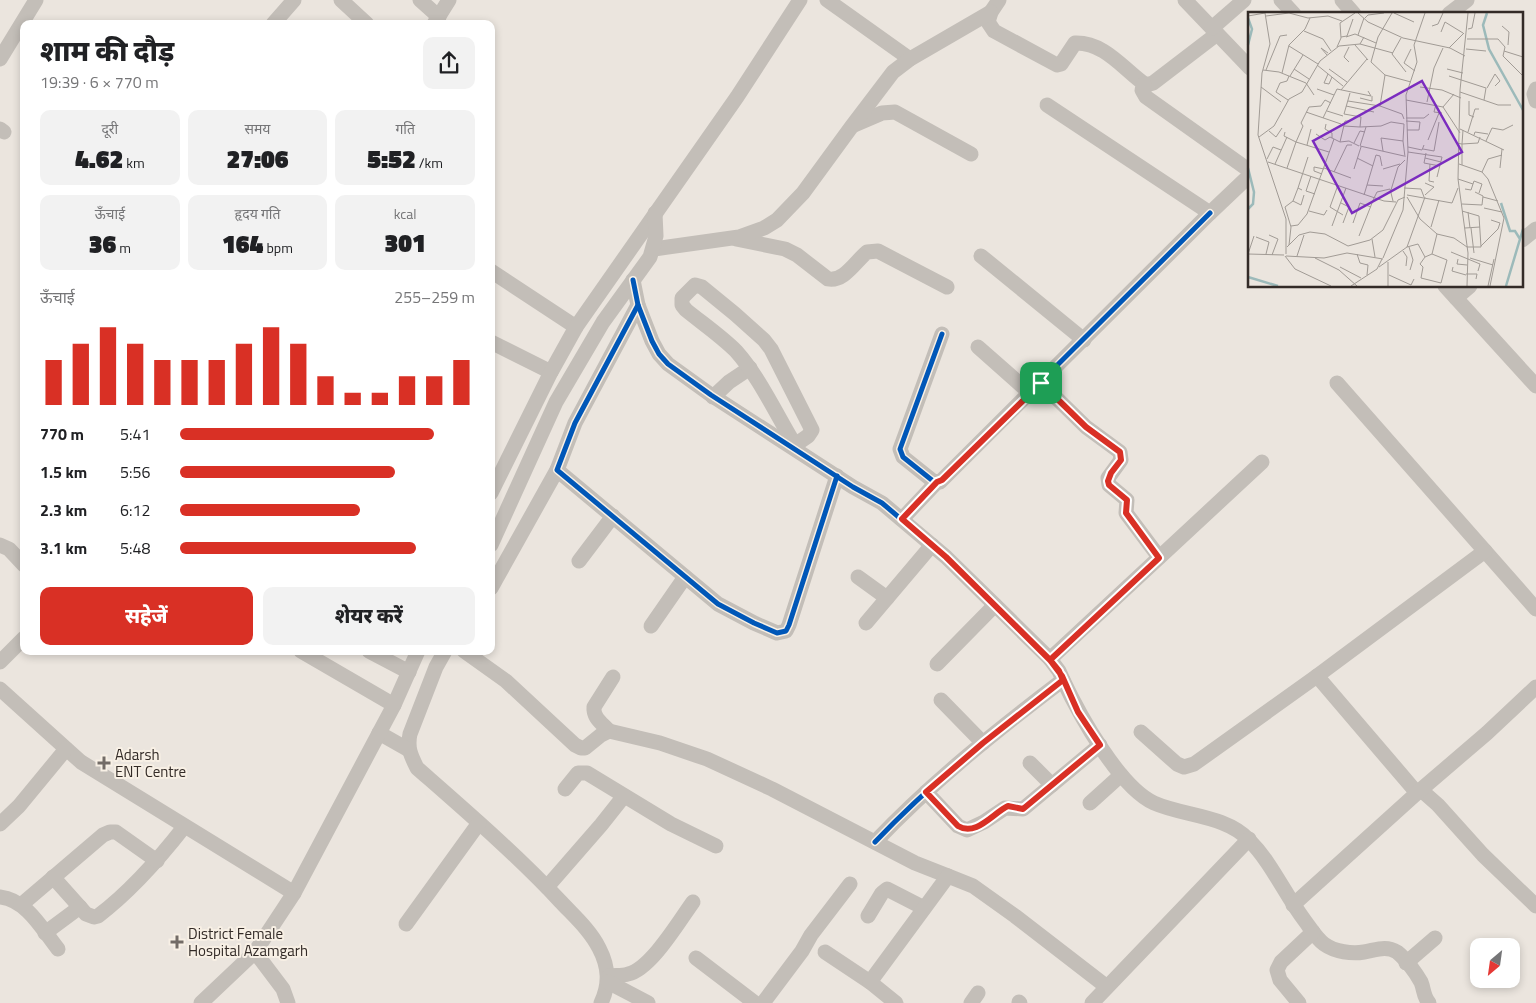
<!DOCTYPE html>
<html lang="hi">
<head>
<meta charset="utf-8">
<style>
  :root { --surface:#fff; --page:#f2f2f2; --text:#202124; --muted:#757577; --accent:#d93025 }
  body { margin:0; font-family:"Titillium Web","Noto Sans Devanagari",sans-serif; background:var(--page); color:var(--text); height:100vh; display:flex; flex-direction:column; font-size:19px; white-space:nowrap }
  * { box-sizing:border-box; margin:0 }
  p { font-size:16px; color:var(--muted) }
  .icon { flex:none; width:28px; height:28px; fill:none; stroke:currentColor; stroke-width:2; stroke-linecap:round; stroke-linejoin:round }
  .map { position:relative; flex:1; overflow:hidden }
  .details { position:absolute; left:20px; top:20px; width:475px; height:635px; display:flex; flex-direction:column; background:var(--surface); border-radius:10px; box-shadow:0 2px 8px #0003 }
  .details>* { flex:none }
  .needle { width:32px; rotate:209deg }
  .buttons { position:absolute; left:1470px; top:938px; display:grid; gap:10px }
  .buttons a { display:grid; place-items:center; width:50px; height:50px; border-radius:10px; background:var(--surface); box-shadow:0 2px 8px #0003; font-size:25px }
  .pin { position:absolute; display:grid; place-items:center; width:42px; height:42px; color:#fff; margin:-21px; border-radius:10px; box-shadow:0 2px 8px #0006 }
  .round { display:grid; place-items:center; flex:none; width:52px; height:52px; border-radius:10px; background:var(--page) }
  .headline { display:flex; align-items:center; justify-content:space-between; height:85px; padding:0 20px }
  h1 { font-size:28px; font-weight:800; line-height:38px }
  .metrics { display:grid; grid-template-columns:repeat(3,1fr); gap:8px; height:85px; padding:5px 20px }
  .metrics div { display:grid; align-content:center; border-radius:10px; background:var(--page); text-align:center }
  .metrics b { font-size:25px; font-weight:800 }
  .metrics small { font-size:14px; font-weight:400 }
  .metrics p { font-size:14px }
  .chart { height:140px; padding:10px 20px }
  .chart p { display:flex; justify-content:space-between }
  .chart svg { width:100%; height:90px; margin-top:5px; stroke:var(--accent); stroke-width:6 }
  .cta { display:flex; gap:10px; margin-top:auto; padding:10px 20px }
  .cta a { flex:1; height:58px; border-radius:10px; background:var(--accent); color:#fff; font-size:20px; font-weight:800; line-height:58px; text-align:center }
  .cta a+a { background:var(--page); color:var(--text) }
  ul { padding:0 20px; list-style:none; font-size:16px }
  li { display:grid; grid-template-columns:80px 60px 1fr; align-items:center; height:38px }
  li i { height:12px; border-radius:6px; background:var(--accent) }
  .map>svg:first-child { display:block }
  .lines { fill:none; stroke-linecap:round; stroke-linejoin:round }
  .minor { stroke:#c3beb8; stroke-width:15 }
  .cycleway-casing { stroke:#f8f0e5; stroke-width:8 }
  .cycleway { stroke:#0057b8; stroke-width:5 }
  .route-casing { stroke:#fff; stroke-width:10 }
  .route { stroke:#d93025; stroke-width:6 }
  .poi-dot { fill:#736c67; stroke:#f8f0e5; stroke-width:2 }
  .labels { text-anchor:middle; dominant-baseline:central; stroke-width:4; stroke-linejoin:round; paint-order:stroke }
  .poi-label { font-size:15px; fill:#332b27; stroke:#f8f0e5; text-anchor:start }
  .inset-river { fill:none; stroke:#9cbaba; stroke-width:2.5 }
  .inset-road { fill:none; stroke:#a19b95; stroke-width:1 }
  .view { fill:#7b2cbf; fill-opacity:0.15; stroke:#7b2cbf; stroke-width:2.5 }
  .inset-edge { fill:none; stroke:#332b27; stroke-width:2.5 }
</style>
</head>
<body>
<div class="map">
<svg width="1536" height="1003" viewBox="0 0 1536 1003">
  <rect width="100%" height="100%" fill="#ebe5de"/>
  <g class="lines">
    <g class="minor">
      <polyline points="341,0 367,24"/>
      <polyline points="420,0 439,17"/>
      <polyline points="827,0 910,59"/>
      <path d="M999 0 991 12 988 22 994 31 1057 65 1061 64 1075 43C1105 42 1124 70 1146 85L1153 83 1217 34"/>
      <polyline points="1185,0 1250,68"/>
      <polyline points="1281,0 1294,14"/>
      <polyline points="1342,0 1354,14"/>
      <polyline points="1449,14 1467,0"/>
      <polyline points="273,24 294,0"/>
      <polyline points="434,24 449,0"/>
      <polyline points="1212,28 1244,0"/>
      <polyline points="0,59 36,0"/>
      <polyline points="1144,84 1142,90 1146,97 1250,171"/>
      <polyline points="1536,89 1534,94 1536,101"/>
      <polyline points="1047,105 1210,213 1250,175"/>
      <polyline points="854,125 882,113 895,112 971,154"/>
      <polyline points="0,129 4,132"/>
      <path d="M736 239 785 249 797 255 828 279C844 282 855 262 867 252L878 251 947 287"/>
      <polyline points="1522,240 1536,229"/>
      <polyline points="654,249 739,237 764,228 777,220 803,193 852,126 893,72 910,59 991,12"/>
      <polyline points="981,256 1084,340"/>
      <polyline points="491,271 576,327"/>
      <polyline points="633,280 638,305 575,423 557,470 718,604 754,623 777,633 786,631 789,625 837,476"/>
      <polyline points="1445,286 1536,386"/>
      <polyline points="1456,298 1470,286"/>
      <path d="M638 305 652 341 659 354 668 364 711 395 853 487 882 503 946 557 1050 659 1059 671 1063 680C997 730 932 782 875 842"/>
      <polyline points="942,334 900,449 903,457 933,481 940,482 942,480 1210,213"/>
      <polyline points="491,342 551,372"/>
      <polyline points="978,347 1030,393"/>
      <polyline points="1041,383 1086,427 1120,452 1121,460 1108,478 1109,485 1127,500 1126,513 1159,557"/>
      <polyline points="1337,383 1536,609"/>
      <polyline points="713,397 729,382 750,368"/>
      <path d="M795 445 808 436 812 430 771 349 764 340 735 314 702 287 695 285 682 298V305L686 310C702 323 721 336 736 351 760 378 776 414 795 445L798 450"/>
      <polyline points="491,493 551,372 576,327 737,97 800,0"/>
      <polyline points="902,519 937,482"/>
      <polyline points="0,545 9,549 24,565"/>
      <polyline points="491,545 556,402 603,322 650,257 656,236 655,213"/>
      <polyline points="579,561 613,516"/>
      <polyline points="858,577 887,598"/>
      <polyline points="491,588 557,470"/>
      <polyline points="866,623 932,545"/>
      <polyline points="651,626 685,577"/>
      <polyline points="301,651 394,705"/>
      <polyline points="369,651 409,672"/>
      <path d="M445 651 436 667 410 734C407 748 411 756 417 768 466 811 516 854 560 901 574 916 590 930 599 948 609 967 610 984 601 1003"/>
      <polyline points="464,651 506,681 575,745 581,748 585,748 601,735 609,731 660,743 707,759 772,789 915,863 948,876"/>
      <polyline points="1050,659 1262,462"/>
      <polyline points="0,662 24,638"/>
      <polyline points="937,664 995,605"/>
      <polyline points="1317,676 1417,793"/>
      <path d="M1063 680C1079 714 1119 787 1154 803 1183 816 1226 815 1249 840 1272 863 1285 895 1305 921 1311 929 1316 938 1324 944 1335 952 1352 954 1364 952 1376 950 1386 945 1397 952 1406 959 1416 973 1421 982 1424 989 1423 996 1429 1003"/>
      <polyline points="0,689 81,762 294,893"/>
      <polyline points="941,700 983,743"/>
      <path d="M609 731C602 723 593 718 594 707L613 677"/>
      <polyline points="1141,732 1177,764 1184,767 1194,764 1317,676 1485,551"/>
      <polyline points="379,733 409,750"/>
      <polyline points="1030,763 1052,785"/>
      <polyline points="565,789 578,773 587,773 671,824 716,846"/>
      <polyline points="1421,790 1438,805 1483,855 1536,906"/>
      <polyline points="926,792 958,826 967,830 984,822 1005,808 1023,809 1100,745"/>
      <polyline points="1090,803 1121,775"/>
      <polyline points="0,824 19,806 66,749"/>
      <path d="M53 877 86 914 94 917 98 916C131 891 159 859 184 827"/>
      <polyline points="547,887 601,825 624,796"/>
      <path d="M0 897C27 900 42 929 58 949"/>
      <polyline points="21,905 103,835 110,832 116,832 157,861"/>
      <polyline points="1293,905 1417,793 1487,733 1536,687"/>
      <polyline points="868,916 882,893 887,889 924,908"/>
      <polyline points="406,924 479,823"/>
      <polyline points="45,933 80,907"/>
      <polyline points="255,952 283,989 288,1003"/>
      <polyline points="825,952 870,982"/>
      <polyline points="696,958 755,1003"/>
      <polyline points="1406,963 1435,938"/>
      <path d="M609 976C615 975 622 976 628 974 651 969 679 921 693 902"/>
      <polyline points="608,982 648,1003"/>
      <polyline points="1019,1002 1020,1003"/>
      <polyline points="201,1003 255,952 294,893 394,705 418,651"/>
      <polyline points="763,1003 802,951 811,935 850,884"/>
      <polyline points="896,1003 870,982 948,876 973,886 1015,916 1107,987"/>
      <polyline points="971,1003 978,993"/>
      <polyline points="1092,1003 1249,839"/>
      <polyline points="1299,1003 1280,980 1277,970 1281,962 1313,932"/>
    </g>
    <defs>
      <g id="cycleway">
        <polyline points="633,280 638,305 575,423 557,470 718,604 754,623 777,633 786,631 789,625 837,476"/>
        <path d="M638 305 652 341 659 354 668 364 711 395 853 487 882 503 946 557 1050 659 1059 671 1063 680C997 730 932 782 875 842"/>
        <polyline points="942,334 900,449 903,457 933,481 940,482 942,480 1210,213"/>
      </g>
    </defs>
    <use href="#cycleway" class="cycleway-casing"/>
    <use href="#cycleway" class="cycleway"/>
  </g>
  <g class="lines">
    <defs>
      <path id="route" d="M1041 383 1086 427 1120 452 1121 460 1111 473 1108 481 1109 485 1127 500 1126 513 1159 558 1050 660 1059 671 1063 680 983 743 926 792 958 826C976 837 993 813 1008 806L1023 809 1100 745 1078 712 1062 676 1050 660 946 557 902 519 937 482 942 480 1041 383"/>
    </defs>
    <use href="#route" class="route-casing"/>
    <use href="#route" class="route"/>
  </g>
  <g class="poi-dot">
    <path d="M101.5 755.5h5v5h5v5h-5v5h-5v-5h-5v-5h5z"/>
    <path d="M174.5 934.5h5v5h5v5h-5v5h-5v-5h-5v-5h5z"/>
  </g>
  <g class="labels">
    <g class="poi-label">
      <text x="115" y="754">Adarsh<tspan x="115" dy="17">ENT Centre</tspan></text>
      <text x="188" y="933">District Female<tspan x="188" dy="17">Hospital Azamgarh</tspan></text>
    </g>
  </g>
  <g transform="translate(1248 12)">
    <rect width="275" height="275" fill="#ebe5de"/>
    <path class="inset-river" d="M239 1 235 13 241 37 275 98M0 6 4 17 0 33M0 156 6 180 5 192 0 197M253 191 262 219H267L272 227M0 265 30 274M258 274 275 217"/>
    <path class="inset-road" d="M17 1 22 32 14 61 10 123 38 207V242M110 1 120 10 155 26 202 36 217 44M144 1 130 25 123 50 137 63 163 70M146 1 166 10M0 4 17 1M18 4 41 1 60 6 80 4 94 9M117 6 120 3 136 1M184 14 190 12 195 1M254 14 261 20 260 33M220 17 224 16 227 1M56 19 75 27 83 39M193 20 197 10 215 21M110 23 116 6M93 25 99 24 105 7M98 25 107 22 128 31M153 26 144 42 158 60M219 27H250L257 35 255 44 275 64M112 32 145 41M107 33 120 48M41 34 70 52M89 35 93 26 92 11 107 1M101 35 96 45 101 50M201 36 216 21M163 37 156 51 167 59M218 37 238 39M256 39 275 45M79 43 73 36 80 41M69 53 95 74M46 57 61 67M81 57 99 70M199 57 215 61M15 58 31 60 58 71 66 83M18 58 32 24 39 23M34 61 41 33 57 17 62 6M80 62 76 71 81 72 84 65M137 63 132 94 154 102 156 107M42 64 55 43M201 64 238 76 236 88M13 75 33 90M172 75 194 78 213 86M239 76 247 62 252 69 247 74M69 77 86 83M93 78 119 47M212 80 250 93H263M112 86 124 89V84M40 88 28 80 32 71 39 69 41 64M158 88 195 95 212 121M100 89 132 94M221 89V103L226 105M179 90 186 56 195 36M188 92 186 100 194 101M98 94 126 100M195 95 206 82M79 99 95 104M58 100 93 112M75 106 89 77 123 84 120 79M158 106H176L181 102M158 109 172 110 171 118H159M78 112 77 117 84 121V126M96 114 112 115 113 105 96 102 102 81M112 115 133 114 143 110 156 112M118 115 112 134 156 144M212 117 256 138M21 119 28 125 34 116M37 120 36 124 48 130 81 140M220 120 227 97H231M68 122 77 128 82 125 92 130 101 129 111 134M226 123 227 120 240 122M11 125 26 114 41 87 54 80 72 49 91 34 112 32 116 25M180 128 191 101M155 129 156 112M238 129 244 116 255 118 265 113M48 130 55 114 53 111 61 95 73 94 77 88 83 91M92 130 97 109H102M106 131 112 119 117 120M208 131 214 132 215 118M59 133 63 117M160 135 174 138 176 133M175 137 186 139 191 110M135 139 133 126 155 129 157 145M160 140 194 145 189 165M178 141 176 151 192 154M109 146 125 154M177 146 193 150M19 147 25 135 33 138M20 150 136 189 148 190M27 152 39 125M182 152 181 169 186 170M211 152 234 160 240 167 256 206 242 274M214 153V132L230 131 232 125M39 156 48 130M76 156 103 166M252 156 254 137M106 157 113 135M135 157 152 152M86 160 99 133H104M234 160 240 147 254 143M74 162 66 159V155L76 157M63 164 58 179 67 182M210 167 225 172 223 178 217 177M225 172 226 169 234 172 231 181M90 173 82 195 95 203M119 173 128 143 132 144 134 154M50 176 60 145M156 176 173 177 176 185M143 178 150 155 157 148M116 183 119 173 135 174M159 183 204 191M177 183 186 175 177 171M159 185 172 207 189 222 206 226 219 235H233L231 204 214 199M235 185 250 189M126 186 129 180 142 177 145 189M45 189 50 176 54 178M93 191 101 195 95 211M204 191 210 176M214 192 234 193 235 184 227 180M37 195 43 215 41 233M37 195 45 189 53 193 56 183M236 196 254 200M61 199 76 203 79 198M220 200 222 216M105 211 112 191 123 195M43 214 50 213 59 202 86 127M84 214 98 176M183 215 191 188M217 216 232 215M223 216 226 241M21 223 30 227 24 243M111 224 126 186M8 225 21 230 18 242M124 227 127 245M233 234 250 217 252 211 243 208M39 235 51 223 62 220 77 222 100 234 122 228 135 218 150 188 157 185M159 235 170 232 177 245 172 252 175 255 173 266 193 271 199 248 184 242 177 245M161 235 165 248 162 258M155 239 159 245 158 254M203 240 232 252 230 259M0 242 6 224M0 242 36 243M109 242 112 251 120 253 119 263M184 242 189 222M37 244 47 257 83 274M38 244 76 246 99 241 135 247M49 244 56 223M67 246 91 258 109 274M135 246 155 198 160 140 158 83 169 50 166 33 177 1M222 246 245 253M210 247 209 252 219 253M140 250V274M92 255 113 266M131 255 159 235 177 185M205 255 204 259 218 263M218 262H229L228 267M141 263 163 273 166 267M103 274 129 257 134 247M219 274 220 241 210 167 212 78 220 1M240 274 246 247"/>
    <path class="view" d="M174 69 214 140 104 201 65 129Z"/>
    <rect width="275" height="275" class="inset-edge"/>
  </g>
</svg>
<div class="buttons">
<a><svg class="needle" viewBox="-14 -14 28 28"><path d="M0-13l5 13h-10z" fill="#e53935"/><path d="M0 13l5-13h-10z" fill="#757577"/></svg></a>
</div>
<div class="pin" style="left:1041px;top:383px;background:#1e9e55"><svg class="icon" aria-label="arrive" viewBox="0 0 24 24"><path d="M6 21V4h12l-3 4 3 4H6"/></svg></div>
<section class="details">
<div class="headline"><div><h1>शाम की दौड़</h1><p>19:39 · 6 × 770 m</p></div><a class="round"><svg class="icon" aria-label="share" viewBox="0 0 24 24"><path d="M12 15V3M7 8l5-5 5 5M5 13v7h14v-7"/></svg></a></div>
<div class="metrics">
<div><p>दूरी</p><b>4.62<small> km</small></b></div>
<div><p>समय</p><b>27:06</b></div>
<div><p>गति</p><b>5:52<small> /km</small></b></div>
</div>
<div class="metrics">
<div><p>ऊँचाई</p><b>36<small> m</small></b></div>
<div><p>हृदय गति</p><b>164<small> bpm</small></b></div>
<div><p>kcal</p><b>301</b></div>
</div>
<div class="chart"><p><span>ऊँचाई</span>255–259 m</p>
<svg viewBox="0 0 160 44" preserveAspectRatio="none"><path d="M5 44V22M15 44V14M25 44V6M35 44V14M45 44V22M55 44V22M65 44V22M75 44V14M85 44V6M95 44V14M105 44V30M115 44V38M125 44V38M135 44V30M145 44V30M155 44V22"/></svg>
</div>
<ul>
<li><b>770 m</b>5:41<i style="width:86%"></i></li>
<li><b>1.5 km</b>5:56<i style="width:73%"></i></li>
<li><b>2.3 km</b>6:12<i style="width:61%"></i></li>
<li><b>3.1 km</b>5:48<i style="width:80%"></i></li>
</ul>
<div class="cta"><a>सहेजें</a><a>शेयर करें</a></div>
</section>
</div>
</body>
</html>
